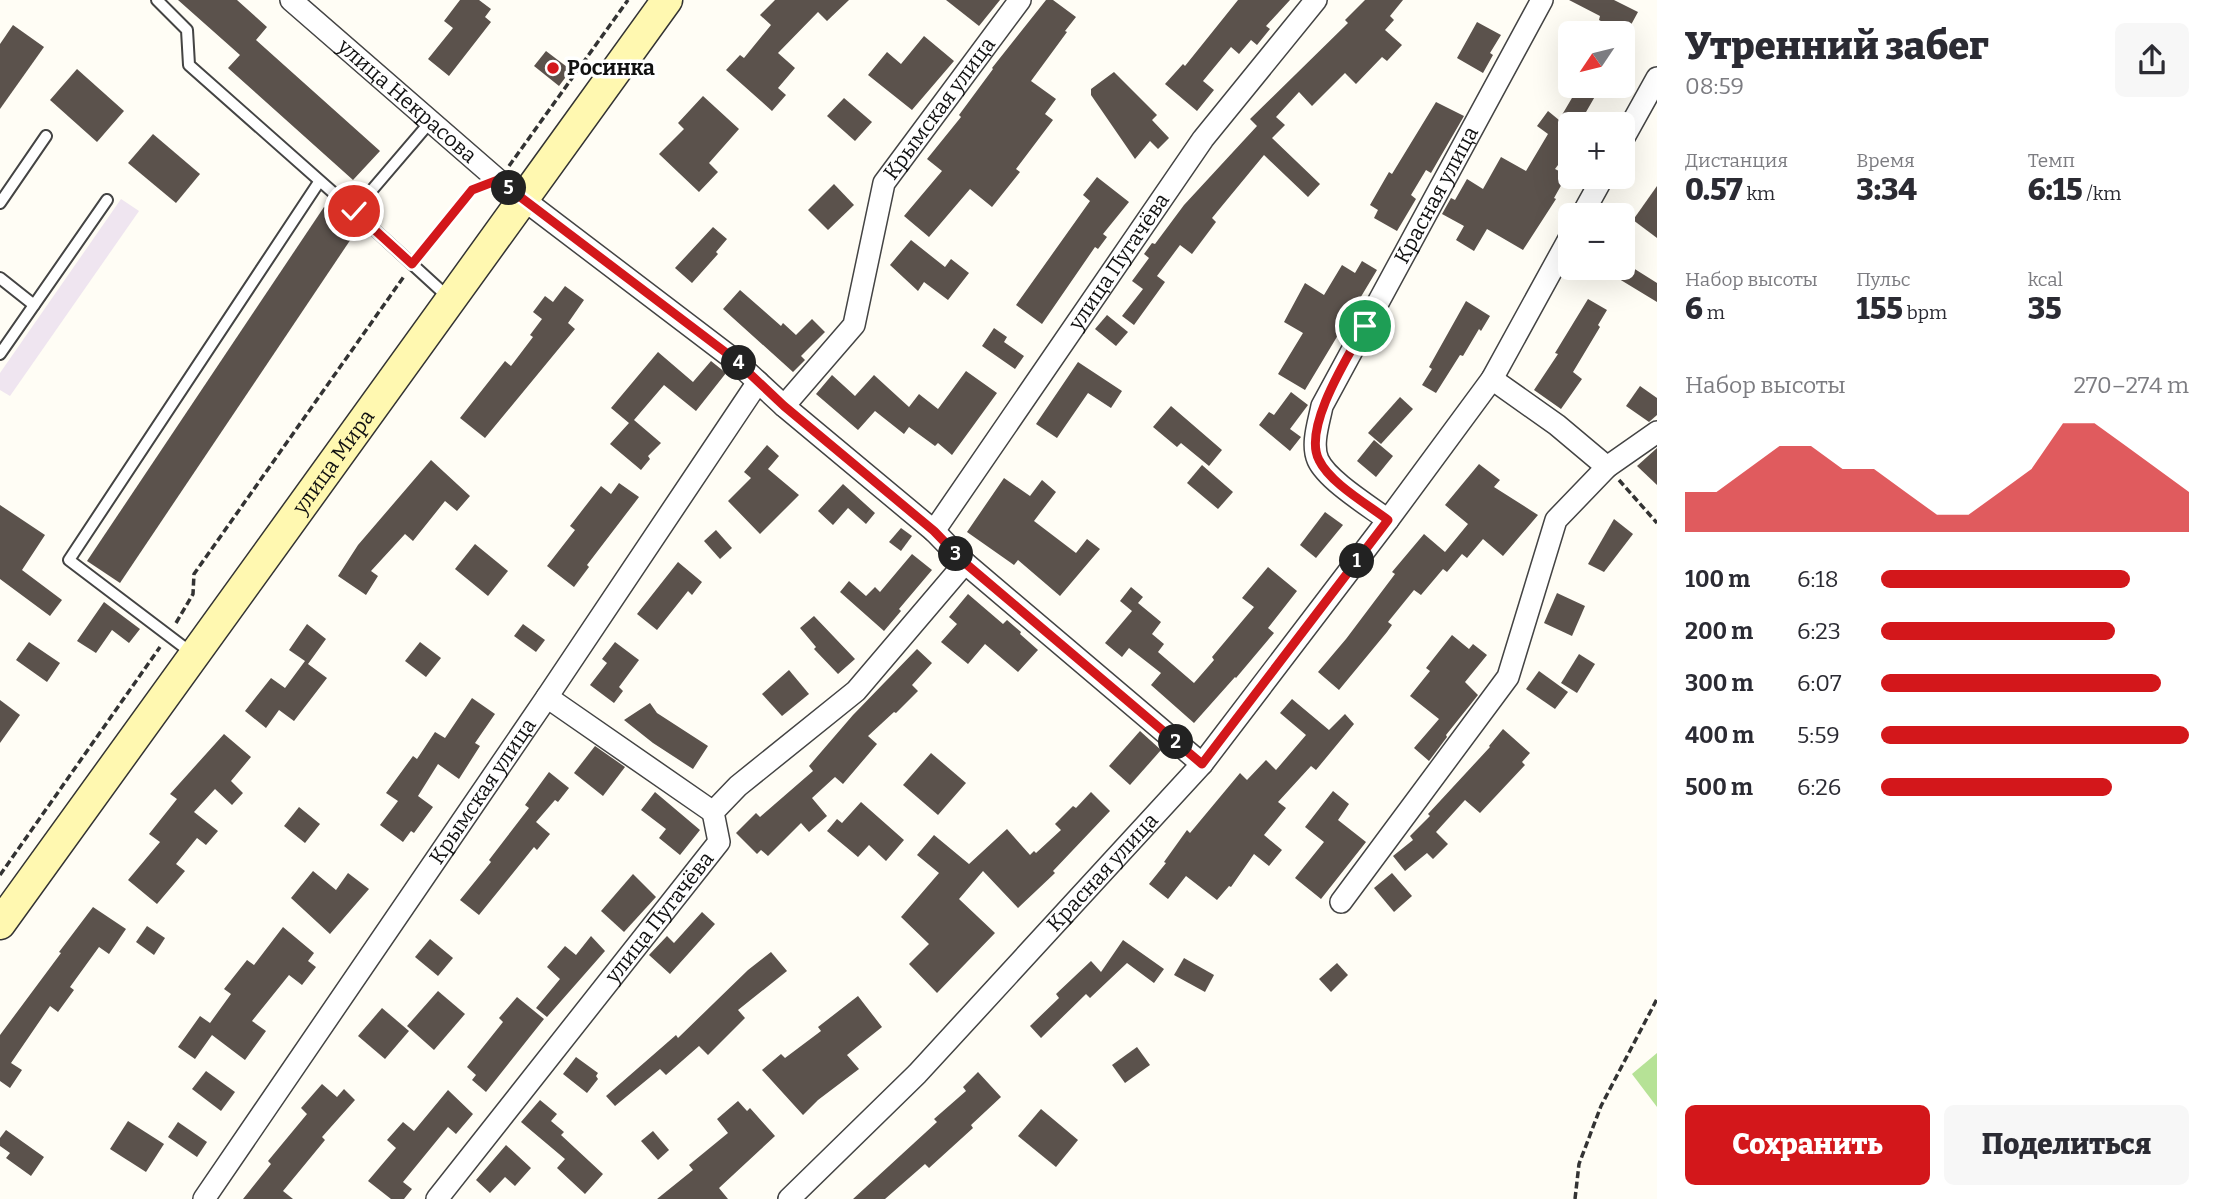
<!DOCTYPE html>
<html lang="ru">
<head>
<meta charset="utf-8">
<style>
  :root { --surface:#fff; --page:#f7f7f7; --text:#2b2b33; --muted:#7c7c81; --accent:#d3171b }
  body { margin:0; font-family:Bitter,serif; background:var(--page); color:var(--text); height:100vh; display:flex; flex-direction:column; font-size:26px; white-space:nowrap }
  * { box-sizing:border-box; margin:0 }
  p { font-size:23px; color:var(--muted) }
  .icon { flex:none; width:38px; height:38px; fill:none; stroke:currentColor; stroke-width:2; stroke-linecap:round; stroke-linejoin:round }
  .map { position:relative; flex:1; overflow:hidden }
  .drawer { display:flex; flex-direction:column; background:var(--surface); width:560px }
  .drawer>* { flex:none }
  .needle { width:46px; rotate:235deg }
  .fabs { position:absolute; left:1558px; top:21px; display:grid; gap:14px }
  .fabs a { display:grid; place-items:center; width:77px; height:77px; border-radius:10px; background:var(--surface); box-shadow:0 7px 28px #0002; font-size:35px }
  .pin { position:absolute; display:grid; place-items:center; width:60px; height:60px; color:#fff; margin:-30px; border:4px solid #fff; border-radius:50%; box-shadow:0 2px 7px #0007 }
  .km { position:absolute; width:35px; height:35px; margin:-18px; border-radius:50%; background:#222; color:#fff; font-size:19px; line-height:35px; text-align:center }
  .round { display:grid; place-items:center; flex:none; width:74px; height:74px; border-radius:10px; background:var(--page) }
  .overview { display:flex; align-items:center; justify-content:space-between; height:119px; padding:0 28px }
  h1 { font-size:38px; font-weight:800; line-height:52px }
  .stats { display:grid; grid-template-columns:repeat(3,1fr); gap:10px; height:119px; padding:7px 28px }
  .stats div { display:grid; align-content:center }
  .stats b { font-size:30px; font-weight:800 }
  .stats small { font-size:19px; font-weight:400 }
  .stats p { font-size:19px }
  .chart { height:196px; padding:14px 28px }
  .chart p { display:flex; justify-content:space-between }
  .chart svg { width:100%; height:126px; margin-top:7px; fill:var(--accent); opacity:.7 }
  .button { display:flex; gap:14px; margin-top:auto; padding:14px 28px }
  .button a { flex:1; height:80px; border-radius:10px; background:var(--accent); color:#fff; font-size:28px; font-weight:800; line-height:80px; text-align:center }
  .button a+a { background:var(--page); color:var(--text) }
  ul { padding:0 28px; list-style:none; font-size:23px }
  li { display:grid; grid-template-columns:112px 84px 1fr; align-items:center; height:52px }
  li i { height:18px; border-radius:9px; background:var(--accent) }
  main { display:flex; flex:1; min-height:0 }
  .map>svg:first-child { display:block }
  .industrial { fill:#efe5f0 }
  .forest { fill:#b6e296 }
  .building { fill:#5b524c }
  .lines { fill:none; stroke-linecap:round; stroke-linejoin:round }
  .lane-casing { stroke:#444; stroke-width:14 }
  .street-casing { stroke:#444; stroke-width:24 }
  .secondary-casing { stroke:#333; stroke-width:33 }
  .path { stroke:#333; stroke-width:3.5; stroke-dasharray:7 3.5; stroke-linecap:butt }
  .lane { stroke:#fff; stroke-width:10 }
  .street { stroke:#fff; stroke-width:21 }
  .secondary { stroke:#fff8b0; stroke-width:30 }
  .route-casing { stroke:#fff; stroke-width:14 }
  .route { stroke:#d3171b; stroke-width:9 }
  .poi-dot { fill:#d3171b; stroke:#fff; stroke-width:2.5 }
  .labels { text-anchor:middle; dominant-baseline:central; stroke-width:7; stroke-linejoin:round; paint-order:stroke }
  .poi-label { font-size:21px; font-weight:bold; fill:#111; stroke:#fff; text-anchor:start }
  .street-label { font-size:21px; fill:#111; stroke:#fff }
</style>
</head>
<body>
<main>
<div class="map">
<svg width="1657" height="1199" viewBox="0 0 1657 1199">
  <rect width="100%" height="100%" fill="#fffdf5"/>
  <polygon class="industrial" points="121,199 139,211 10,396 0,390 0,373"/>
  <polygon class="forest" points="1657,1053 1657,1107 1632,1074"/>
  <g class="building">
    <polygon points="178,0 237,0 267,27 256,40 380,151 353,180 228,68 240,55"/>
    <polygon points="460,0 479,0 491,9 485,17 491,22 449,76 428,59 453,28 444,21"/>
    <polygon points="775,0 849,0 827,21 818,12 778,53 795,68 778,88 786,95 772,111 726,70 740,55 744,58 771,25 760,15"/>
    <polygon points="946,0 1000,0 979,26"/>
    <polygon points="1046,0 1053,0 1076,17 1065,31 1067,32 1031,81 1056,99 1045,114 1053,120 1016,169 1020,172 992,207 970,189 929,237 904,216 942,171 927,159 961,117 959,115 993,69 992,68"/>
    <polygon points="1238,0 1290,0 1266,26 1270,29 1257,45 1251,40 1239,54 1231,47 1203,81 1214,90 1197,111 1165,84 1183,64 1185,66"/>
    <polygon points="1365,0 1403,0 1390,16 1394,20 1385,30 1402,45 1387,61 1382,57 1356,84 1345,73 1312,106 1299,92 1276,117 1285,125 1272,138 1320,184 1308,197 1264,155 1212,218 1216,222 1192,254 1180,245 1157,276 1165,282 1134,325 1122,316 1143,289 1132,281 1149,258 1144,254 1152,243 1155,244 1184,205 1257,126 1250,119 1348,23 1345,20"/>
    <polygon points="1569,0 1614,0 1638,12 1626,34 1599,20 1600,16"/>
    <polygon points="1477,22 1501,35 1490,53 1493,55 1483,73 1457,58"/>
    <polygon points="13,25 44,47 0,109 0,44"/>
    <polygon points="924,36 954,61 912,110 868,75 887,52 901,64"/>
    <polygon points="546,51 571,70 559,86 534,66"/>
    <polygon points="77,69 124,111 97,142 50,100"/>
    <polygon points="1114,72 1157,115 1152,120 1169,138 1158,149 1150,141 1135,159 1091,95 1091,89"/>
    <polygon points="1579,86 1601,86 1582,119 1570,112 1570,149 1555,169 1567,175 1554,198 1556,199 1523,250 1487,229 1474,251 1456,240 1464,226 1442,214 1451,198 1455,200 1467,179 1483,189 1501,157 1526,171 1548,134 1537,126 1548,111 1559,120"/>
    <polygon points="703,96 739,129 709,163 718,172 699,192 659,154 684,129 678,123"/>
    <polygon points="844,98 872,122 855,141 827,116"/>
    <polygon points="1436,102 1464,116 1431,173 1426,170 1411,195 1416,199 1397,231 1374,218 1378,210 1370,205 1389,172 1392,174"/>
    <polygon points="153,134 200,174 176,203 128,163"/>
    <polygon points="1097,177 1129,202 1103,234 1107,237 1098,249 1095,247 1042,324 1016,305 1090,201 1083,195"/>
    <polygon points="834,184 854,205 828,230 808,210"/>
    <polygon points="1657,186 1657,238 1633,220"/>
    <polygon points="324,207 357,230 120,583 87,561"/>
    <polygon points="713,227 727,239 716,252 718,254 692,283 675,268"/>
    <polygon points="911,240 945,267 951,259 969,273 948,300 924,282 918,291 890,265"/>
    <polygon points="1362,261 1377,270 1305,390 1278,374 1303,333 1284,322 1305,283 1324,295 1342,265 1355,273"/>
    <polygon points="1622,261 1657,283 1657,302 1601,268 1622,268"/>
    <polygon points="565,286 584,300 568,323 575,329 485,438 460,418 505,361 511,366 533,337 530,335 542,319 533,312 545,296 553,302"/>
    <polygon points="740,290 781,326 783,323 796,335 812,319 825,332 801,356 805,360 793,372 723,309"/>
    <polygon points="1588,299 1607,310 1598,325 1600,327 1573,372 1582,379 1561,409 1534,390 1558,354 1555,353"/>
    <polygon points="1466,301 1490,316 1481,331 1479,329 1463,356 1460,355 1436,393 1422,385 1432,369 1429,367"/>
    <polygon points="1107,315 1128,332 1116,346 1095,329"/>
    <polygon points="994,328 1007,337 1004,342 1024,356 1015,369 982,346"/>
    <polygon points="658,352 693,382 711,361 726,373 696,411 664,385 634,420 661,443 648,456 650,459 641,470 610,444 629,423 611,408"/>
    <polygon points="1078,362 1122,391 1111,408 1088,393 1057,438 1036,424"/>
    <polygon points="966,371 997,393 952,455 938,443 935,446 909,427 904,434 875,411 858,430 816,394 832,375 855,396 874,375 909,407 919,394 938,409"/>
    <polygon points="1640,386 1657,398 1657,415 1649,422 1626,406"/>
    <polygon points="1291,392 1308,405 1290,429 1301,437 1290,451 1259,425 1269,412 1274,415"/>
    <polygon points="1400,397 1413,409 1381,444 1368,433"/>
    <polygon points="1171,406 1222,450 1209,466 1181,443 1177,447 1153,427"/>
    <polygon points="1374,440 1393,456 1376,477 1357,461"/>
    <polygon points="767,445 779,456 768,469 799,495 760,534 728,501 751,478 744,472"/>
    <polygon points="1657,448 1657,485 1637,466"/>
    <polygon points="431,460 470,496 457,511 445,501 413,541 405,534 371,571 378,576 366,595 338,576 358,545"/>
    <polygon points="1479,464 1500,480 1494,487 1538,515 1503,556 1483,539 1467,558 1462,554 1447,572 1443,569 1421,595 1414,590 1388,622 1392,625 1387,632 1339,690 1318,672 1346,639 1395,574 1392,572 1424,534 1445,552 1468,524 1445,505"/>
    <polygon points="1202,465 1233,492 1218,509 1187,483"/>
    <polygon points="1004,478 1030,496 1042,480 1056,492 1034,521 1076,553 1087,539 1100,549 1060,596 1018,560 1014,565 967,532"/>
    <polygon points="619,483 639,497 587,565 589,567 574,587 547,566 575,530 570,526 601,486 611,494"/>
    <polygon points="843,484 875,513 866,524 848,508 833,525 818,511"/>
    <polygon points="0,505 45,535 22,570 62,600 50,616 0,579"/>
    <polygon points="1325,512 1343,525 1316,558 1300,545"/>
    <polygon points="1614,519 1633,534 1604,572 1588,564"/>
    <polygon points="901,528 912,536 901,551 889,542"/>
    <polygon points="716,530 732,548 720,559 704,541"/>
    <polygon points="475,544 508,571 488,596 455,569"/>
    <polygon points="912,554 932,570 899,609 901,611 884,631 840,592 849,581 866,596 875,587 880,592"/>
    <polygon points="678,562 702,582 692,595 688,591 657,630 637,614"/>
    <polygon points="1268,567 1297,591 1268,628 1274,633 1236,678 1235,677 1194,723 1151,685 1161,673 1129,648 1122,657 1105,643 1132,611 1120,601 1131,587 1143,597 1138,603 1161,622 1152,634 1164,644 1158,652 1194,683 1214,660 1212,657 1254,607 1242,598"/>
    <polygon points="1557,593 1585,606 1572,636 1544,623"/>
    <polygon points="968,594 1003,624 1007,620 1021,632 1020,634 1038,650 1018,672 985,644 968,664 941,642 957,624 949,617"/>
    <polygon points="104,602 140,629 129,643 112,630 96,653 77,641"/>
    <polygon points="814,616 855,659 838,674 814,649 816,647 800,628"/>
    <polygon points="307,624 326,639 308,664 327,678 294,721 279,710 266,728 245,711 271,678 285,688 305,661 289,650"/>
    <polygon points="523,624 545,640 536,652 514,636"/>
    <polygon points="1452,635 1469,649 1473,644 1487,655 1465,682 1478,695 1446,735 1447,737 1429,761 1414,748 1439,719 1410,696 1430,671 1426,668"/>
    <polygon points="29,642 60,663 47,682 16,660"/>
    <polygon points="420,642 441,658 426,677 405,661"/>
    <polygon points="615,642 639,660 619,687 623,691 614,703 590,685 607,663 602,659"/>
    <polygon points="917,649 932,663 912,685 918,691 896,713 894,712 868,736 877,744 843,784 835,777 812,798 827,816 809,832 801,823 768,856 761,850 757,854 736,833 756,813 760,817 813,771 809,766 853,715"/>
    <polygon points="1579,654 1595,664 1577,693 1561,683"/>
    <polygon points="789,670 809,694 782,716 762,694"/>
    <polygon points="1539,671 1568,692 1555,709 1526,689"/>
    <polygon points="472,698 495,714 475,743 480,746 459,779 438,764 418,796 433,807 414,833 411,831 403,842 380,825 398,801 386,793 413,756 417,759 435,732 445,738"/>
    <polygon points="1292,699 1329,730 1345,714 1354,724 1316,770 1311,766 1278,802 1286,808 1264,835 1282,850 1269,866 1254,854 1231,887 1229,886 1217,900 1186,876 1168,899 1149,884 1166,863 1164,862 1187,830 1190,833 1240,773 1247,780 1266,760 1276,770 1306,735 1280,713"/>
    <polygon points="0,700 20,715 0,743"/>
    <polygon points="650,703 657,713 708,746 693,769 653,743 624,720"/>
    <polygon points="1503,729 1530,753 1522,762 1525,765 1480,813 1465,800 1436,832 1448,844 1433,859 1427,853 1405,871 1393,856 1413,840 1410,836 1430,816 1428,814 1490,747 1489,746"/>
    <polygon points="1140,731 1161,750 1130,785 1109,766"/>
    <polygon points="224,734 251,757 231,781 243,793 232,805 215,789 194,812 218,831 206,845 197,838 176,864 185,871 157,904 128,880 160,842 149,834 177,799 170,794"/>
    <polygon points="595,746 625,767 603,796 574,773"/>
    <polygon points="931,753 966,783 938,815 903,785"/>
    <polygon points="549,772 569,788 558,802 555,800 536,822 550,834 537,850 534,847 479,915 460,900 491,862 489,860 529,808 525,805"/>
    <polygon points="1333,791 1349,804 1338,820 1366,842 1321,899 1295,878 1324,842 1305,827"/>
    <polygon points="655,792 700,830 680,855 659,838 666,829 641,810"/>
    <polygon points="1091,792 1110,811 1053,871 1055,873 1018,908 983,871 959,899 995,933 937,993 909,964 929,944 901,917 939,873 917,855 934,835 969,864 1007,829 1030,855 1034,851 1036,853 1061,830 1055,824 1073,806 1076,808"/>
    <polygon points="861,802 904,840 886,861 869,845 858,857 827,831 837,819 842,823"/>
    <polygon points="299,807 320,824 305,843 284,826"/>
    <polygon points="313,871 336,890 348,873 369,889 330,934 291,898"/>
    <polygon points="1392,873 1412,896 1394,912 1374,888"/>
    <polygon points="633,874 656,897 624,932 601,911"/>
    <polygon points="93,907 126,929 109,954 99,947 70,987 74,990 58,1012 50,1006 11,1063 22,1070 10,1088 0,1081 0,1035 61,953 59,952"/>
    <polygon points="702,912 715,924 670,974 649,955 667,936 674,943"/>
    <polygon points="147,926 165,938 154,955 136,942"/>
    <polygon points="283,927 314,953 308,961 316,967 302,985 289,975 252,1021 266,1031 245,1060 212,1035 195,1059 178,1047 200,1016 210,1023 231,994 224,989 247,960 254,965"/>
    <polygon points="591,936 605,951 547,1017 536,1008 560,979 547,967 565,946 576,955"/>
    <polygon points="430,939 453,958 438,976 415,957"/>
    <polygon points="1123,940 1164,969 1154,983 1127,963 1090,998 1086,994 1041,1038 1030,1026 1059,998 1056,994 1091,961 1101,972"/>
    <polygon points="771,952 787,971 738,1010 745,1018 708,1055 699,1046 666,1075 660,1069 615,1106 606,1096 676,1035 678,1038 748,970"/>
    <polygon points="1184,958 1214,975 1205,992 1174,975"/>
    <polygon points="1337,963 1348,975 1331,992 1319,979"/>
    <polygon points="438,991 465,1014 434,1050 407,1026"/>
    <polygon points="858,996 882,1027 847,1055 859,1069 818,1100 803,1115 762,1070 781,1054 785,1058 821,1031 818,1027"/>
    <polygon points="517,997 544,1019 486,1092 472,1080 476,1075 467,1067 503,1022 499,1018"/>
    <polygon points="382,1008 409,1031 385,1059 358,1036"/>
    <polygon points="1137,1047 1150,1065 1125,1083 1112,1065"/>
    <polygon points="576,1057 598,1073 596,1076 598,1079 587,1093 563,1074"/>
    <polygon points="206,1071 235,1092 221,1111 192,1089"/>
    <polygon points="978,1072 1001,1097 971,1125 973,1128 929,1168 925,1164 885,1199 853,1199 937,1122 934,1119 966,1091 963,1087"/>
    <polygon points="322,1084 337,1097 344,1089 355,1100 322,1137 325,1140 283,1191 293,1199 243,1199 271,1164 268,1161 307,1114 301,1108"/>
    <polygon points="448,1090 473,1114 456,1134 448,1127 403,1182 412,1189 404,1199 391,1199 368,1181 396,1148 387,1140 403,1122 414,1131"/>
    <polygon points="540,1100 557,1114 551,1121 564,1132 561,1135 603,1174 585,1194 557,1168 565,1159 521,1122"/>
    <polygon points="738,1101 747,1111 750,1108 775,1136 719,1188 728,1199 657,1199 693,1170 689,1165 728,1133 717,1119"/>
    <polygon points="1041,1109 1078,1140 1056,1167 1018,1136"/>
    <polygon points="128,1121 164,1144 146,1172 110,1149"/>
    <polygon points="178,1122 207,1142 197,1157 168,1137"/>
    <polygon points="6,1130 44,1157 31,1176 6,1158 10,1153 0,1146 0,1138"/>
    <polygon points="653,1131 669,1150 658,1160 641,1141"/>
    <polygon points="506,1145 531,1168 515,1186 505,1177 490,1193 476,1180"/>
  </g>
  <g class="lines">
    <defs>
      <g id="lane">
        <polyline points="157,0 187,30 189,65 354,211"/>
        <polyline points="431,121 354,211 448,297"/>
        <polyline points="0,203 46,136"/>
        <polyline points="0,278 34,305"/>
        <polyline points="0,354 107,200"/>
        <polyline points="193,654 69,560 319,182"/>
      </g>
      <g id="street">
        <path id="s1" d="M291 0 498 180 732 358 784 406 934 531 965 563 1202 764"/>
        <polyline points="1622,141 1657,78"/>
        <polyline points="1582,215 1603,177"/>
        <polyline points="1492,379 1557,425 1607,467"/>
        <path id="s2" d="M784 406 854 325 884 183 1020 0"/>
        <path id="s3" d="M1388 520C1369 506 1327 480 1318 460 1311 444 1319 422 1322 406L1542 0"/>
        <path id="s4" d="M934 531 1203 139 1316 0"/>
        <polyline points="547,697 713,812"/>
        <polyline points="1341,902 1508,677 1556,520 1607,467 1657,432"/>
        <path id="s5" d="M204 1199 547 697 758 382"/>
        <path id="s6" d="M437 1199 719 842 713 812 738 786 856 691 965 563"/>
        <path id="s7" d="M789 1199 917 1074 1202 764 1388 520 1492 379 1570 237"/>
      </g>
      <g id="secondary">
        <path id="s8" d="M0 924 667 0"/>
      </g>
    </defs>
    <use href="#lane" class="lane-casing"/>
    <use href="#street" class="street-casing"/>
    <use href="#secondary" class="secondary-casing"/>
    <g class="path">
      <polyline points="509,166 628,0"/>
      <polyline points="422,252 472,190 478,187"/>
      <polyline points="1619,480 1657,523"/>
      <polyline points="176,623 193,594 194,574 405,275"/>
      <polyline points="0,875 160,647"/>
      <polyline points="1575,1199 1579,1164 1601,1106 1657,999"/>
    </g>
    <use href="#lane" class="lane"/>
    <use href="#street" class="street"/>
    <use href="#secondary" class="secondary"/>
  </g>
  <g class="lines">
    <defs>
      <path id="route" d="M354 211 412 264 472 190 498 180 733 358 784 406 934 531 965 563 1202 764 1388 520C1367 504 1330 483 1319 460 1302 428 1349 355 1365 326"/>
    </defs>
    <use href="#route" class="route-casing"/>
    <use href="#route" class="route"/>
  </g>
  <circle class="poi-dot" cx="553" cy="68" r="7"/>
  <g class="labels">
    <g class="poi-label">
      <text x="567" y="68">Росинка</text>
    </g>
    <g class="street-label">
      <text stroke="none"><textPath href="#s1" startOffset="154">улица Некрасова</textPath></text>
      <text stroke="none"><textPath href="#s2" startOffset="345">Крымская улица</textPath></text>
      <text stroke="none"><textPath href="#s3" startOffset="388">Красная улица</textPath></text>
      <text stroke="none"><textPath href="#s4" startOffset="327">улица Пугачёва</textPath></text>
      <text stroke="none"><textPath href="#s8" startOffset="570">улица Мира</textPath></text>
      <text stroke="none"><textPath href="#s5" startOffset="494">Крымская улица</textPath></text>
      <text stroke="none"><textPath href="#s7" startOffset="453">Красная улица</textPath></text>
      <text stroke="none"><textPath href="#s6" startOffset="359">улица Пугачёва</textPath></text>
    </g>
  </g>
</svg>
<div class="fabs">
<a><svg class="needle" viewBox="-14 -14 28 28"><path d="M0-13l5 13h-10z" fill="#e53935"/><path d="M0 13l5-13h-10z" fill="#7c7c81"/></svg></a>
<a>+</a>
<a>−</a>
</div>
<div class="pin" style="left:1365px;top:326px;background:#1e9e55"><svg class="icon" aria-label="arrive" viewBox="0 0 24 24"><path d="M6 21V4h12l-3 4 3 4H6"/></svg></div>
<div class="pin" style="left:354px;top:211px;background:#d93025"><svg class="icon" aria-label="check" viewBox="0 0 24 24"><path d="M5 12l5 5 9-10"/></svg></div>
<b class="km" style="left:1357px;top:561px">1</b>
<b class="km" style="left:1176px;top:742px">2</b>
<b class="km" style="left:956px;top:554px">3</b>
<b class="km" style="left:739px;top:363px">4</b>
<b class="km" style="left:509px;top:188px">5</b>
</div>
<section class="drawer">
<div class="overview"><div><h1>Утренний забег</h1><p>08:59</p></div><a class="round"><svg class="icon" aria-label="share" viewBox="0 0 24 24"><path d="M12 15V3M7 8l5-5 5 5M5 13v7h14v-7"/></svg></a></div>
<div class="stats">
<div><p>Дистанция</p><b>0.57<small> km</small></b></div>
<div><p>Время</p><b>3:34</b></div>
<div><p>Темп</p><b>6:15<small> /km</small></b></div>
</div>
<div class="stats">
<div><p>Набор высоты</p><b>6<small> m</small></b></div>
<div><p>Пульс</p><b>155<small> bpm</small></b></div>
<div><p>kcal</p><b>35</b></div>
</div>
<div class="chart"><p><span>Набор высоты</span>270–274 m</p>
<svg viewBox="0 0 160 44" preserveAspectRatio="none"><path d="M0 44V30L10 30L20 22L30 14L40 14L50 22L60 22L70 30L80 38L90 38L100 30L110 22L120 6L130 6L140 14L150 22L160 30V44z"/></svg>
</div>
<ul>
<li><b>100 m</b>6:18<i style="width:81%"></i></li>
<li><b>200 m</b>6:23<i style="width:76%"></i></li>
<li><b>300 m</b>6:07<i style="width:91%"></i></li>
<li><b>400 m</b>5:59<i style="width:100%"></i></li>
<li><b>500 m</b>6:26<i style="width:75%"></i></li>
</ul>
<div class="button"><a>Сохранить</a><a>Поделиться</a></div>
</section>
</main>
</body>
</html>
